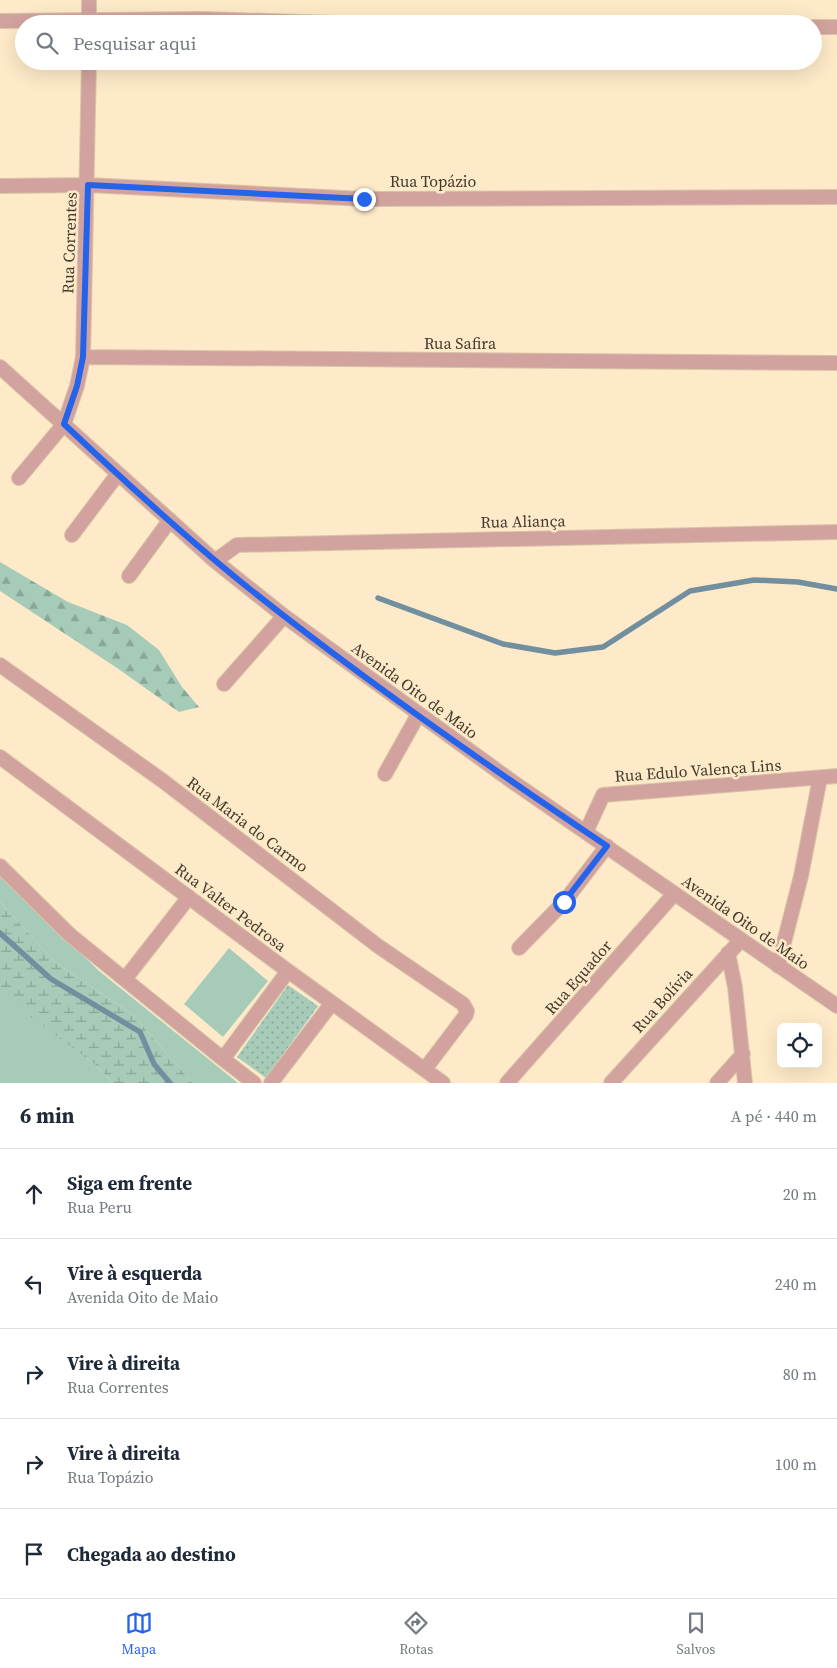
<!DOCTYPE html>
<html lang="pt">
<meta charset="utf-8">
<style>
body{margin:0;font-family:"Source Serif 4",serif;background:#f2f2f3;color:#1f2937}
.controls{position:absolute;right:15px;bottom:15px;display:grid;overflow:hidden;border-radius:8px;box-shadow:0 5px 20px #0002}
.controls button{width:45px;height:45px;display:grid;place-items:center;padding:0;border:0;border-bottom:1px solid #e0e1e3;background:#fff;color:#1f2937;font:25px sans-serif}
.stop{position:absolute;width:15px;height:15px;margin:-11px;border:4px solid #2563eb;border-radius:50%;background:#fff}
.stop.end{background:#2563eb;border-color:#fff;box-shadow:0 1px 5px #0008}
.list{margin:0;padding:0;list-style:none}
h2{display:flex;justify-content:space-between;align-items:center;height:65px;margin:0;padding:0 20px;font-size:21px}
h2 small{font-size:16px;font-weight:400;color:#747a83}
.list li{display:grid;grid-template-columns:32px 1fr auto;gap:15px;align-items:center;box-sizing:border-box;height:90px;padding:0 20px;border-top:1px solid #e0e1e3}
.list b{display:block;font-size:19px;white-space:nowrap}
.list p{margin:0;font-size:16px;white-space:nowrap;color:#747a83}
.list em{font-size:16px;font-style:normal;color:#747a83}
.icon{flex:none;width:28px;height:28px;fill:none;stroke:currentColor;stroke-width:2;stroke-linecap:round;stroke-linejoin:round}
.map{position:relative;flex:none;width:837px;height:1083px;overflow:hidden}
.search{position:absolute;background:#fff;box-shadow:0 5px 20px #0002;left:15px;right:15px;top:15px;height:55px;display:flex;align-items:center;gap:12px;box-sizing:border-box;padding:0 18px;border-radius:28px;color:#747a83;font-size:19px}
.sheet{height:515px;background:#fff}
nav{display:flex;justify-content:space-around;align-items:center;box-sizing:border-box;height:70px;border-top:1px solid #e0e1e3;background:#fff;font-size:14px;color:#747a83}
nav a{display:grid;justify-items:center;gap:2px}
nav .on{color:#2563eb}
.map>svg:first-child{display:block}
.green{fill:#a6cbb8}
.forest{fill:url(#forest-firs)}
.wetland{fill:url(#wetland-marsh)}
.park{fill:url(#park-dots)}
.lines{fill:none;stroke-linecap:round;stroke-linejoin:round}
.stream{stroke:#718f9f;stroke-width:5.5}
.minor-casing{stroke:#d8c7a9;stroke-width:16}
.minor{stroke:#d2a39e;stroke-width:14}
.route{stroke:#2563eb;stroke-width:6}
.labels{text-anchor:middle;stroke-width:5;stroke-linejoin:round;paint-order:stroke}
.street-label{font-size:16px;fill:#423a2d;stroke:#feeac8}
</style>
<div class="map">
<svg width="837" height="1083" viewBox="0 0 837 1083">
<defs>
<pattern id="forest-firs" width="22" height="20" patternUnits="userSpaceOnUse" patternTransform="scale(1.25)"><rect width="22" height="20" fill="#a6cbb8"/><path d="M5 1l3.5 6h-7zM16 11l3.5 6h-7z" fill="#89a696"/></pattern>
<pattern id="wetland-marsh" width="20" height="14" patternUnits="userSpaceOnUse" patternTransform="scale(1.25)"><rect width="20" height="14" fill="#a6cbb8"/><path d="M1 5h8M5 5V1M11 12h8M15 12V8" fill="none" stroke="#89a696"/></pattern>
<pattern id="park-dots" width="8" height="8" patternUnits="userSpaceOnUse" patternTransform="scale(1.25)"><rect width="8" height="8" fill="#a6cbb8"/><path d="M2 2h.1M6 6h.1" fill="none" stroke="#89a696" stroke-width="1.8" stroke-linecap="round"/></pattern>
</defs>
<rect width="100%" height="100%" fill="#feeac8"/>
<path class="green" d="M0,876L19,892L98,970L238,1083H193L133,1015L55,962L0,902Z
M229,948L268,981L223,1037L184,1004Z
M0,992L93,1063L113,1083H0Z"/>
<path class="forest" d="M0,562L68,602L127,625L159,650L182,687L199,707L179,712L117,668L0,591Z"/>
<path class="wetland" d="M0,902L55,962L133,1015L193,1083H113L93,1063L8,1000L0,992Z"/>
<path class="park" d="M288,985L318,1006L266,1078L237,1057Z"/>
<g class="lines">
<path class="stream" d="M378,598L503,644L555,653L603,647L690,591L754,580L798,582L837,589
M0,933L51,979L140,1032L154,1064L170,1083"/>
<g class="minor-casing">
<path id="minor" d="M89,0V24
M0,21L202,19L366,24
M813,27H837
M0,186L88,185L364,199L837,197
M83,357L837,363
M0,367L215,561L284,616L513,782L837,1006
M19,478L64,424L77,386L83,357L89,61
M72,535L117,475
M215,561L237,545L837,532
M129,576L170,520
M0,665L163,781L378,946L463,1004L467,1011L466,1015L425,1069
M224,684L284,616
M0,757L288,971L443,1083
M385,774L418,715
M586,832L603,795L837,776
M0,866L70,935L223,1059
M519,948L564,902L607,846
M728,953L735,987L745,1083
M778,966L801,876L820,778
M125,979L189,897
M254,1083L223,1059L288,971
M271,1083L332,1003
M507,1083L674,894
M611,1083L740,941
M717,1083L743,1054"/>
</g>
<use href="#minor" class="minor"/>
</g>
<g class="lines">
<path class="route" d="M364,199L88,185L83,357L77,386L64,424C124,481 186,538 251,590C365,681 486,765 607,846L564,902"/>
</g>
<g class="labels">
<g class="street-label">
<text x="433" y="187">Rua Topázio</text>
<text transform="translate(69 243) rotate(-88)" y="6">Rua Correntes</text>
<text x="460" y="349">Rua Safira</text>
<text transform="translate(523 521) rotate(-1)" y="6">Rua Aliança</text>
<text transform="translate(415 690) rotate(36)" y="6">Avenida Oito de Maio</text>
<text transform="translate(698 770) rotate(-4)" y="6">Rua Edulo Valença Lins</text>
<text transform="translate(248 824) rotate(37)" y="6">Rua Maria do Carmo</text>
<text transform="translate(231 907) rotate(37)" y="6">Rua Valter Pedrosa</text>
<text transform="translate(746 922) rotate(35)" y="6">Avenida Oito de Maio</text>
<text transform="translate(578 977) rotate(-49)" y="6">Rua Equador</text>
<text transform="translate(662 1000) rotate(-48)" y="6">Rua Bolívia</text>
</g>
</g>
</svg>
<div class="controls">
<button><svg class="icon" aria-label="locate" viewBox="0 0 24 24"><circle cx="12" cy="12" r="6"/><path d="M12 2v4M12 18v4M2 12h4M18 12h4"/></svg></button>
</div>
<div class="stop" style="left:564px;top:902px"></div>
<div class="stop end" style="left:364px;top:199px"></div>
<div class="search"><svg class="icon" aria-label="search" viewBox="0 0 24 24"><circle cx="10" cy="10" r="6"/><path d="M15 15l6 6"/></svg>Pesquisar aqui</div>
</div>
<section class="sheet">
<h2>6 min<small>A pé · 440 m</small></h2>
<ul class="list">
<li><svg class="icon" aria-label="ahead" viewBox="0 0 24 24"><path d="M12 20V5M6 11l6-6 6 6"/></svg><div><b>Siga em frente</b><p>Rua Peru</p></div><em>20 m</em></li>
<li><svg class="icon" aria-label="left" viewBox="0 0 24 24"><path d="M17 20v-9H6M10 6l-5 5 5 5"/></svg><div><b>Vire à esquerda</b><p>Avenida Oito de Maio</p></div><em>240 m</em></li>
<li><svg class="icon" aria-label="right" viewBox="0 0 24 24"><path d="M7 20v-9h11M14 6l5 5-5 5"/></svg><div><b>Vire à direita</b><p>Rua Correntes</p></div><em>80 m</em></li>
<li><svg class="icon" aria-label="right" viewBox="0 0 24 24"><path d="M7 20v-9h11M14 6l5 5-5 5"/></svg><div><b>Vire à direita</b><p>Rua Topázio</p></div><em>100 m</em></li>
<li><svg class="icon" aria-label="arrive" viewBox="0 0 24 24"><path d="M6 21V4h12l-3 4 3 4H6"/></svg><div><b>Chegada ao destino</b></div></li>
</ul>
</section>
<nav>
<a class="on"><svg class="icon" aria-label="map" viewBox="0 0 24 24"><path d="M3 6l6-2 6 2 6-2v14l-6 2-6-2-6 2zM9 4v14M15 6v14"/></svg>Mapa</a>
<a><svg class="icon" aria-label="directions" viewBox="0 0 24 24"><path d="M12 3l9 9-9 9-9-9zM9 14v-3h6M13 9l2 2-2 2"/></svg>Rotas</a>
<a><svg class="icon" aria-label="saved" viewBox="0 0 24 24"><path d="M7 4h10v16l-5-4-5 4z"/></svg>Salvos</a>
</nav>
